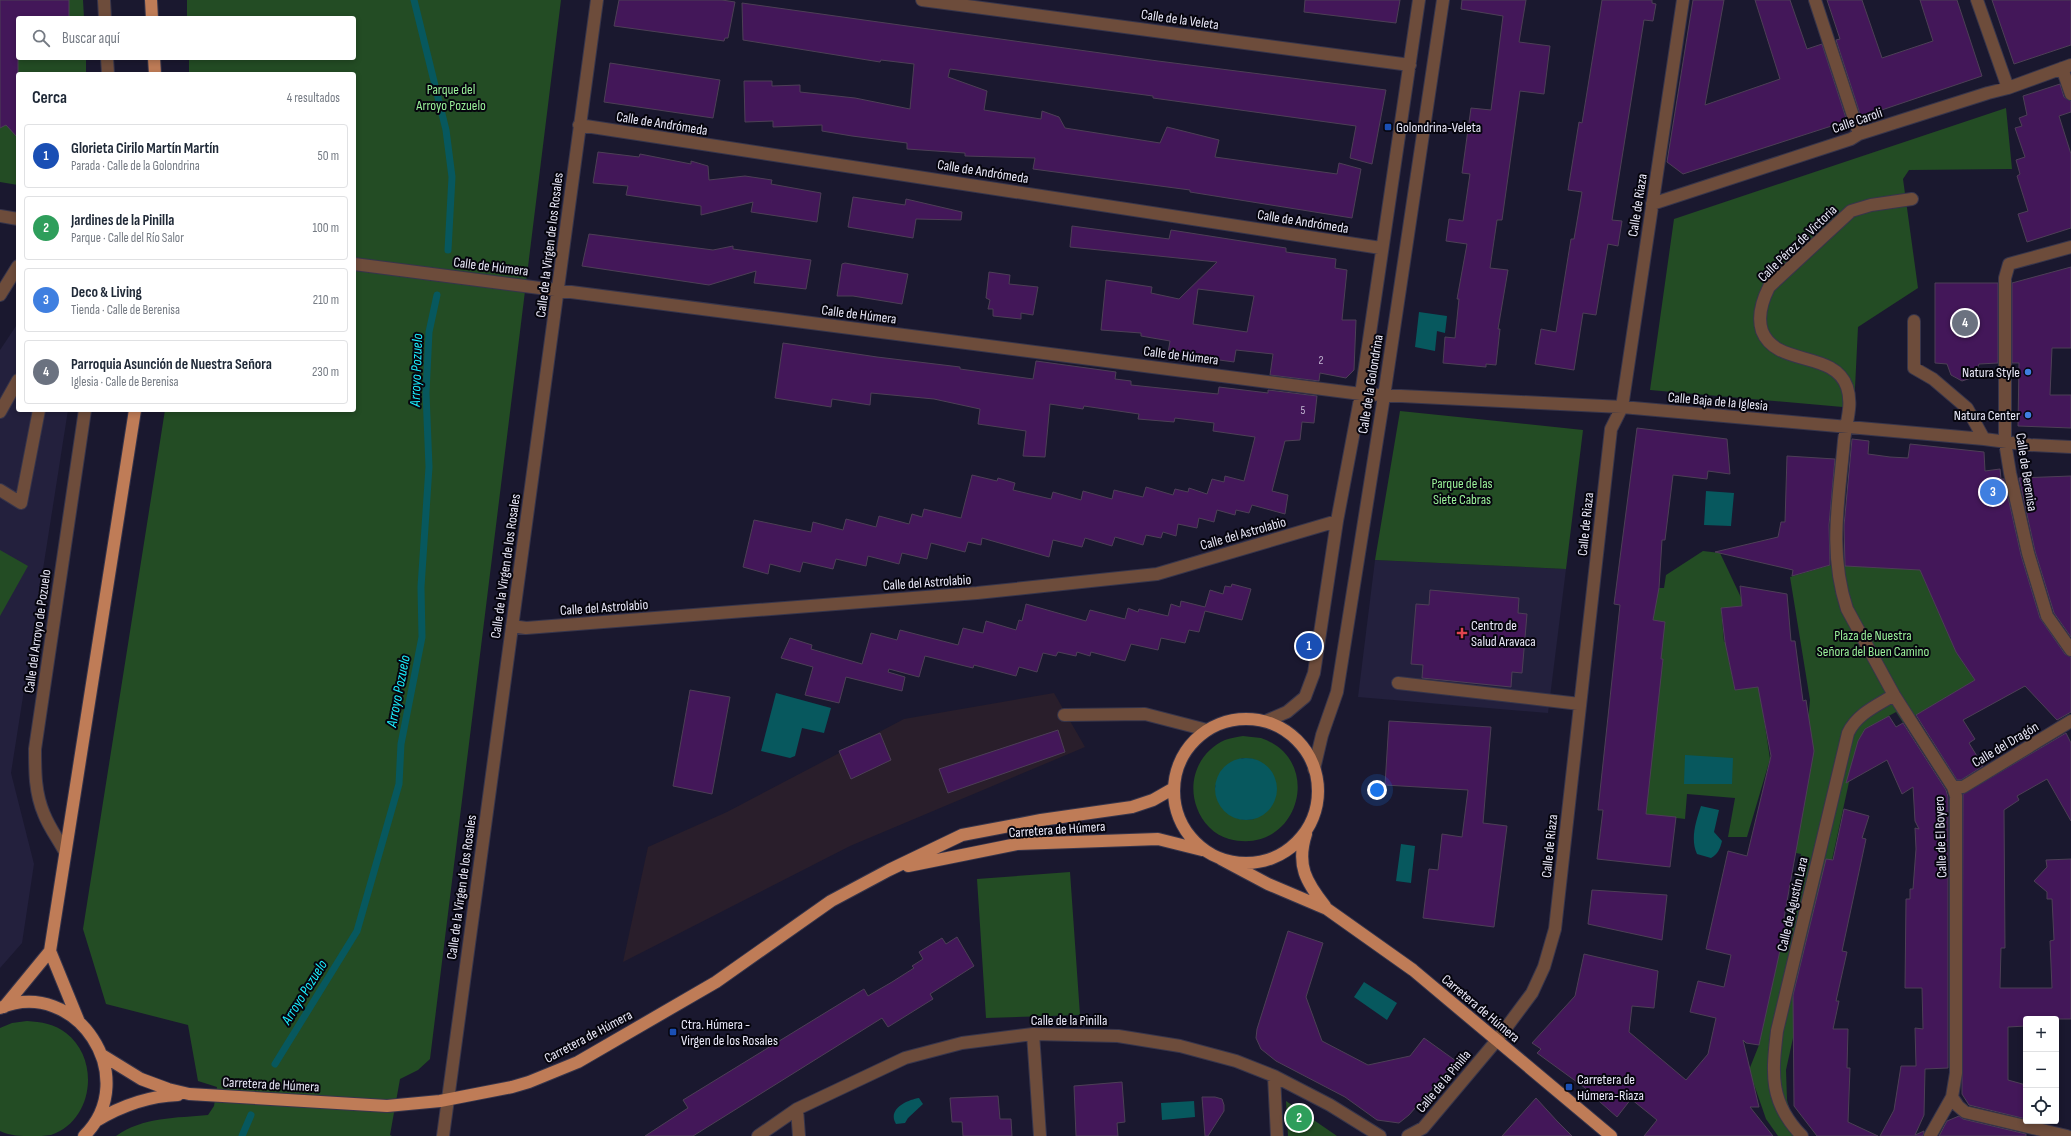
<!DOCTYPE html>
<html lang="es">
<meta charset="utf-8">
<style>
body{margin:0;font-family:"Sofia Sans Condensed",sans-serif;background:#f2f2f3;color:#1f2937}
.controls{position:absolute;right:12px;bottom:12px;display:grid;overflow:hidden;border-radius:4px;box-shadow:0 2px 6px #0003}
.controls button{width:36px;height:36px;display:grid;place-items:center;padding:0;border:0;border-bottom:1px solid #e0e1e3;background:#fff;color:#1f2937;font:20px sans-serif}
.you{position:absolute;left:1377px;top:790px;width:14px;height:14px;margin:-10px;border:3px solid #fff;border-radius:50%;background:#1a73e8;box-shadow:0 0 0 6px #1a73e833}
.badge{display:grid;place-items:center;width:26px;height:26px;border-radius:50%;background:#111827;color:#fff;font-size:13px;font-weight:700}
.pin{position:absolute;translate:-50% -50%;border:2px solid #fff;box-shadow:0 1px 4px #0006}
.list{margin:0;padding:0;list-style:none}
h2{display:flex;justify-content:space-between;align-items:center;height:52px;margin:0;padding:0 16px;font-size:17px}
h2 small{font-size:13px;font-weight:400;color:#747a83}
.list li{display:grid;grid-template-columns:26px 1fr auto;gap:12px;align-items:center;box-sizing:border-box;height:64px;margin:0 8px 8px;padding:0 8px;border:1px solid #e0e1e3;border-radius:4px}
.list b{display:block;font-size:15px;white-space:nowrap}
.list p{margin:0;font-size:13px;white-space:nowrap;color:#747a83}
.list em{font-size:13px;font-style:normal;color:#747a83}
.icon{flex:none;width:22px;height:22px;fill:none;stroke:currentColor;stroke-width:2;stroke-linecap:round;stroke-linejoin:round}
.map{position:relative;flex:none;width:2071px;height:1136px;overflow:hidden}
.search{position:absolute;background:#fff;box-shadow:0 2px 6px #0003;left:16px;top:16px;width:340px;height:44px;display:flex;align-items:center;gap:10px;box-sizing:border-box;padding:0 14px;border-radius:4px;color:#747a83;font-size:15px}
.panel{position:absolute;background:#fff;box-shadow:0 2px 6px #0003;left:16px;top:72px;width:340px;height:340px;border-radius:4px}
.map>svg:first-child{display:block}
.industrial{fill:#291e2b}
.built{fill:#23203d}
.green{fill:#234c24;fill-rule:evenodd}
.water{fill:#07585e}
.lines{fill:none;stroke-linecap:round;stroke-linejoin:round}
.stream{stroke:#07585e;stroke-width:7}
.building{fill:#431759;stroke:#4d3f56;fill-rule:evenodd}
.minor-casing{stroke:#37354b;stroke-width:14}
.major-casing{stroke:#37354b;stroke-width:14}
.minor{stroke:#6d4c3b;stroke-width:12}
.major{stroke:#bf7c57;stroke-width:12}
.transit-dot{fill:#1a4fb4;stroke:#06050e;stroke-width:1.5}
.shop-dot{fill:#3f7fe0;stroke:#06050e;stroke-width:1.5}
.health-dot{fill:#e0444e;stroke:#06050e;stroke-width:1.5}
.labels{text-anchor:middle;stroke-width:4;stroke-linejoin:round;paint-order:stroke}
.number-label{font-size:12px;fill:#c0b4d0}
.street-label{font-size:14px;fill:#e9e8f8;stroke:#06050e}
.park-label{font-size:14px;fill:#9af199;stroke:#06050e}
.poi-label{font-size:14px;fill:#e9e8f8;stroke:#06050e;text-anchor:start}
.water-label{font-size:15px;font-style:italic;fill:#1bf0ff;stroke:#06050e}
</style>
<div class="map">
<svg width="2071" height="1136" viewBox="0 0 2071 1136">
<rect width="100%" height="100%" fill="#1a182f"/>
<path class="industrial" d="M1054,693L1085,747L850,846L623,962L648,847L727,812L904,719Z"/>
<path class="built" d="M18,323V410H68L11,773L34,864L22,943L0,968V350Z
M1375,560L1566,569L1548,713L1358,697Z"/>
<path class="green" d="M0,0H83L84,18H18V58H86V74H18V185L0,182Z
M187,0H561L430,1059L418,1070L400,1079L390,1135L392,1136H116C142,1117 177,1118 208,1115L214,1106L217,1087L198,1081L188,1025L106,1004L83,929L165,410H354V74H189V58H354V18H187Z
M2006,108L2012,169L1909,170L1903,179L1918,288L1858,327L1854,408L1650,390L1674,219Z
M1400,411L1583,430L1566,569L1375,560Z
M0,550L28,566L0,616Z
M1703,551L1720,553L1745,606L1721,608L1724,642L1750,637L1728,657L1735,690L1759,686L1770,759L1747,837H1728L1735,798L1687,794L1685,819L1634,813L1663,659L1655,658L1665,622L1653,620L1658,588H1664L1666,575Z
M1831,565L1920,570L1956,652L1975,680L1903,723L1896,712L1865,729L1858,741L1786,1070L1787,1100L1797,1136H1778L1766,1119L1749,1070L1759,1045L1801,854L1796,853L1810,700L1790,577Z
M1243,736C1248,737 1255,737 1261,738C1326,760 1298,857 1229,839C1214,835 1202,822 1197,808C1187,782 1198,752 1225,740C1230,738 1237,737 1243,736ZM1242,758L1253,759L1262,763L1254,819C1232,823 1217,808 1215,786Z
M1070,872L1080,1015L986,1018L977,879Z
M27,1021C41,1022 55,1024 66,1033C101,1060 93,1121 51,1135C45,1136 38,1136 32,1136C20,1136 11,1136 0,1131V1028L12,1023Z
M1286,1101L1337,1136H1288Z"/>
<path class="water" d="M1419,312L1447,316L1445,333L1437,331L1435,351L1415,347Z
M1706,491L1734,493L1731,526L1704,525Z
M776,693L831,708L824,733L802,728L795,756L790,758L761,751Z
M1685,755L1733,758L1732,784H1684Z
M1215 789a31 31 0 1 1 62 0a31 31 0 1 1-62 0Z
M1701,806L1719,810L1714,832L1722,841C1720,849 1718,854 1711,858L1697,854C1690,839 1696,821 1701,806Z
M1401,844L1415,846L1411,883L1396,881Z
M1364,982L1397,1003L1387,1020L1354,997Z
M919,1098L923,1104L908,1118L905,1123L896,1124C887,1109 907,1100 919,1098Z
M1194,1101L1195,1117L1162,1120L1161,1103Z"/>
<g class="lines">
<path class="stream" d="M414,0L446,130L452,177L448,250
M275,1064L357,931L399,784L401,744L422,637L421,587L429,467L426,393L429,332L437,295
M242,1136L251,1115"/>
</g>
<path class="building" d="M0,0H69V18H18V138L6,125L0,128Z
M619,0H722L735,2L728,38H725L724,41L614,26Z
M1305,0H1400L1396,23L1304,12Z
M1462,0H1526L1519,42L1550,46L1544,94L1520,91L1502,220H1497L1490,268L1508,270L1498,329H1500L1496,365L1486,364V367L1443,363L1445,337L1455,338L1459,299H1457L1467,244L1446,241L1449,219L1463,221L1470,174L1462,173L1471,108L1491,110L1503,16L1461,9Z
M1602,0H1652V3L1656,4L1653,21L1644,20L1612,220L1622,221L1618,246L1608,244L1596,315L1583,313L1574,370L1535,364L1541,329L1556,332L1571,239H1574L1582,192L1568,190L1579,122L1582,123Z
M1693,0H1724L1705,105L1780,79L1755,0H1790L1807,49L1822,44L1847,121L1683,174L1667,162Z
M1827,0H1862L1882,58L1933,41L1920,0H1957L1982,76L1861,117L1836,40L1840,39Z
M1992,0H2071V45L2014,64Z
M742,3L1158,61L1386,90L1372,164L1350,158L1356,126L1153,98V96L950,69L948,77L987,91L984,110L1041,119L1042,111L1059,117L1065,128L1160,143L1167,127L1219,140L1215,157L1337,174L1339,163L1361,169L1352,218L1190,192V190L1033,169L1035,158L965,156V153L907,149V143L852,136L822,131V125L773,127V121L745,122L744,81H772V86L800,85V92L855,98L910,109L914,64L881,60L880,62L743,40Z
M610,63L720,80L713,118L604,102Z
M2060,84L2064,97L2071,101V112L2059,116L2071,154V228L2027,242L2018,214L2028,211L2017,176L2020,174L2016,160L2025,157L2015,128L2022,126L2019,118L2027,115L2023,96Z
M598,152L639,157L640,154L691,164V161L708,166L709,180L745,176L772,180L771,184L821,193L817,222L751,212L753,202L701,215V206L626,195L628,186L593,183Z
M853,197L905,205L906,199L962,212L961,220L916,219L913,238L848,227Z
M1072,226L1169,239L1171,230L1286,248V252L1336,259L1335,268L1347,270L1342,320H1356L1354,370L1346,378L1320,373L1319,381L1270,375L1273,354L1236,350L1234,362L1168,353L1170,341L1141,336V333L1101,330L1106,280L1152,287L1151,293L1179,299L1217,262L1070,247ZM1198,289L1254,296L1247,332L1193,324Z
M589,234L713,250L733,246V249L811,260L806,289L754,283L756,271L709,285L582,266Z
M845,263L908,274L902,304L853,296H837L842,264Z
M2071,267V348H2052L2050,395H2071V428L2018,426L2019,363H2012V283Z
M989,272L1010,275L1009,284L1038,287L1033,315L1021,313V319L993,316V309H988L990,300L986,298Z
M1935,283H1998V363L1979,364L1974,377L1962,381L1951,375L1947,364L1935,363Z
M783,343L877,357L960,367V369L1033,379L1036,361L1116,372L1115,379L1131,381V385L1218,394L1219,387L1268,393V390L1317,396L1314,423L1302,422L1300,440L1285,441L1272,491L1288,495L1285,514L1252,505L1249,513L1236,510L1235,515L1217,510L1214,522L1199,518L1197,528L1178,524L1176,536L1163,532L1161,538L1146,535L1143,545L1115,537L1112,546L1085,538L1082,547L1053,540L1049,557L982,538L981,545L968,542L965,552L931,543L927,559L902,553L899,564L868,556L866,566L836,559L833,569L803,562L800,572L770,564L768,574L743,567L754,520L811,532L813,522L843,530L846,519L876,527L879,516L909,524L912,514L922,517L924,509L961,518L972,475L997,481L998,478L1015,483L1013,490L1051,499L1053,492L1081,500L1083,491L1112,499L1114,490L1143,497L1146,487L1173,495L1175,489L1188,492L1189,488L1207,494L1212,479L1224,482L1225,476L1244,481L1255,437L1213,431L1214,423L1175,418L1174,422L1138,419L1139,414L1084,406L1083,409L1050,404L1045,457L1023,456L1026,431L978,424L980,409L934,399L871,393L870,405L832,399L831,407L775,398Z
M1637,428L1727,439L1730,474L1708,471L1707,479L1673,475L1665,540H1662L1659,588L1653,620L1665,622L1661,659H1663L1646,814L1676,817L1670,867L1597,859L1603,810H1598L1620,605L1614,604Z
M1852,439L1869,441L1868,454L1890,457L1908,458L1910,444L1984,452L1985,471L2000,469L2001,479H2004L2021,555L2040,618L2065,654L2071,657V712L2057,720L2025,686L1963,720L1975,739L1969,743L1983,766L1961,780H1957L1916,715L1975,680L1956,652L1920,570L1845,566L1844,526Z
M1787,456L1835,459L1829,525L1830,565L1792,576L1793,570L1715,552L1778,537L1781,522H1785Z
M2071,476V637L2054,613L2035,551L2019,478Z
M1232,584L1251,589L1242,620L1205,611L1199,632L1189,630L1185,643L1161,638L1158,650L1131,644L1125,661L1091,652L1090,656L1077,652L1076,656L1058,652L1056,656L1043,653L1037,672L1019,667L1016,676L974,665L973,668L925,656L919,677L889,669L888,672L905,677L902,691L846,677L839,703L805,695L813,667L781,658L790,638L812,645L811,649L862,664L871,633L897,640L900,630L958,645L963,628L983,633L986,621L1016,630L1019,620L1022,621L1026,604L1086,621L1090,610L1125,619L1128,608L1138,612L1139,609L1168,616L1171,604L1180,607L1181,601L1205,607L1210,590L1223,594L1225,586L1231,587Z
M1740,586L1787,594L1791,641H1795L1803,701L1806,700L1814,751L1784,918L1787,919L1759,1045L1746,1043L1743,1040L1759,1107H1750L1773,1136H1644L1657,1120L1631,1099L1617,1117L1591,1094L1592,1093L1537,1053L1541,1049L1532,1043L1575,996L1584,954L1658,971L1654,1008L1632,1006L1629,1032L1686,1080L1708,1054L1716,1018L1690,1012L1698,981L1724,987L1731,955L1706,949L1728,851L1747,856L1771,756L1758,687L1735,690L1725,642L1721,608L1742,606Z
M1430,590L1519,598L1518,613L1527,614L1522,673L1512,672L1511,687L1422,678L1423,665L1411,664L1416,604L1429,605Z
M690,690L730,697L712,794L673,786Z
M1889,716L1896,727L1903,723L1946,790L1948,797V1068L1925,1069L1924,1115L1915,1135L1924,1131L1923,1136H1880L1894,1110L1901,1066H1916L1915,1028L1923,1029L1922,988H1905L1906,899H1910V889H1913L1916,849L1915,828L1919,829L1915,821L1913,787L1902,794L1887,760L1846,783L1858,741L1865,729Z
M1389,721L1491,727L1483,823L1507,826L1494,927L1423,918L1429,869L1438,870L1442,834L1462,837L1468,790L1385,785Z
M1058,730L1065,752L948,793L939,769Z
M880,733L891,760L851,779L839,751Z
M2066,733L2071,743V821L2047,779L2017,796L2019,800L2004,810L2005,948H2001L2000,988H2052L2050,941L2054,940L2052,899H2047V892L2034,881L2047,867L2046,860L2071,859V1019H2026V1026L2008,1027V1080L2026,1085V1119L1969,1105L1962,1094L1963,794Z
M1844,809L1869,816L1862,838L1866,839L1842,951L1847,952L1836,1001H1839L1833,1029H1848L1847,1068H1850L1848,1122L1878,1136H1817L1794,1106L1793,995L1826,859L1833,860Z
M1592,890L1667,895L1662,940L1588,924Z
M1288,931L1323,943L1306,997L1322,1041L1368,1065L1410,1056L1424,1038L1456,1061L1409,1115L1399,1123L1377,1120L1345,1097L1276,1061L1261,1049L1256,1038L1257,1029Z
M957,937L974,966L930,994L933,999L888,1027L882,1018L693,1136H645L688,1108L683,1100L864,989L868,996L892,982L914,968L912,966L923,959L919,952L942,938L946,944Z
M1122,1082L1125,1122L1117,1123L1118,1136H1076L1074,1086Z
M998,1096L1000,1119H1011L1012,1136H963L962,1122H952L950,1098Z
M1202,1097H1215L1222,1099L1224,1105V1111L1208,1136H1205Z
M1536,1098L1557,1121L1572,1136H1502Z
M1959,1116L1963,1119L2026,1134V1136H1939L1947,1121Z"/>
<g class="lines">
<g class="minor-casing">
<path id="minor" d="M104,0L105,18
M922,0L1410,65
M1815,0L1859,134
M1977,0L2008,88
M107,58L108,74
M2062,68L2071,94
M579,125L1381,248
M1912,199L1871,205L1851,211L1769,287C1762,301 1757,316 1762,331C1776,367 1834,350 1847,387C1853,405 1846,422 1844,441C1839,499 1828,552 1847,609L1894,695L1953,787L1956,796V1073L1952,1097L1930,1136
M1652,204L1851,139L1859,134L1988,93L2008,88L2071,65
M0,216L18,219
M2071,247L2009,264L2005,278V442L2010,473L2028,553L2047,616L2071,650
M354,264L1361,394L1622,407L1984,439L2030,445L2071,447
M0,295L18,266
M1914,321V368L1933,379L1967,408L1984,439
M0,412L18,380
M0,490L21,503L39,410
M512,626L526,628L977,593L1157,574L1337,521
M1398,683L1580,704
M1064,715L1145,714L1207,730
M1266,721L1287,712L1305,697L1314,673L1337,521L1361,394L1419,0
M1314,769L1322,735L1337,692L1384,396L1443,0
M1953,787H1963L2071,721
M65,852C58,839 49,827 44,814C35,793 35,772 35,749L85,410
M1033,1034L1040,1136
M1274,1076L1277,1136
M1952,1097L1958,1106L1965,1112L2067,1136
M797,1109L799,1136
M443,1136L597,0
M758,1136L797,1109L905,1058L962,1043L1033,1034L1118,1036L1180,1046L1236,1061L1274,1076L1330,1105L1380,1136
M1408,1136L1423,1128L1497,1040L1532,993L1544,967L1555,929L1611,429L1622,407L1683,0
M1802,1136C1769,1102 1772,1074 1777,1031L1848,733C1857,714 1876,706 1894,695"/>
</g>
<g class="major-casing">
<path id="major" d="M151,0L152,18
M154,58L155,74
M1174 791a72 72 0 1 1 144 0a72 72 0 1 1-144 0Z
M1306,834C1296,865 1306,882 1325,906
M1221,859L1268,884L1327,909L1413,970L1611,1136
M908,866L1017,844L1158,839L1202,850
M4,1007L50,951
M0,1008C76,976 143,1078 84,1136
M79,1022L50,951L135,410
M102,1055L141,1079L168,1089L189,1094L387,1106L440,1101L512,1087L529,1082L578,1062L716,982L831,901L889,870L962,835L1041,820L1132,807L1153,800L1174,788
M96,1121C121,1106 149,1096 178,1095"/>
</g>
<use href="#minor" class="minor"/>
<use href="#major" class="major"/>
</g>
<g class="transit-dot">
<rect x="1384" y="123" width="8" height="8" rx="2"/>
<rect x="669" y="1028" width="8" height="8" rx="2"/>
<rect x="1565" y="1083" width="8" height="8" rx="2"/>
</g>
<g class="shop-dot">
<circle cx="2028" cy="372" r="4"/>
<circle cx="2028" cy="415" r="4"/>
</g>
<path class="health-dot" d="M1460 627h4v4h4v4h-4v4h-4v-4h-4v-4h4z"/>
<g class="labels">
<g class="number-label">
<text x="1321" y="364">2</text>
<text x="1303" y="414">5</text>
</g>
<g class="street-label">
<text transform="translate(1180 19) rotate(8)" y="5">Calle de la Veleta</text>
<text transform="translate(1857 120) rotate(-19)" y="5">Calle Caroli</text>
<text transform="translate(662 123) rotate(9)" y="5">Calle de Andrómeda</text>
<text transform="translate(983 171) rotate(9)" y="5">Calle de Andrómeda</text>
<text transform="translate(1637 205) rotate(-81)" y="5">Calle de Riaza</text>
<text transform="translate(1303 221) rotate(9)" y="5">Calle de Andrómeda</text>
<text transform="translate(1797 243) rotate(-44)" y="5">Calle Pérez de Victoria</text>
<text transform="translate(549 245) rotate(-83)" y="5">Calle de la Virgen de los Rosales</text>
<text transform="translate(491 266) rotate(7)" y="5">Calle de Húmera</text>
<text transform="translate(859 314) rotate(7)" y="5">Calle de Húmera</text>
<text transform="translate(1181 355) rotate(7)" y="5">Calle de Húmera</text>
<text transform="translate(1370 384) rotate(-81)" y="5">Calle de la Golondrina</text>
<text transform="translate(1718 401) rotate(5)" y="5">Calle Baja de la Iglesia</text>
<text transform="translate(2027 472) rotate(81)" y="5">Calle de Berenisa</text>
<text transform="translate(1585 524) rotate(-84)" y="5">Calle de Riaza</text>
<text transform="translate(1243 533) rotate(-16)" y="5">Calle del Astrolabio</text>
<text transform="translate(505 566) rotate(-82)" y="5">Calle de la Virgen de los Rosales</text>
<text transform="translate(927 582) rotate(-4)" y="5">Calle del Astrolabio</text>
<text transform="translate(604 607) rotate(-4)" y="5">Calle del Astrolabio</text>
<text transform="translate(37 631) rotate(-82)" y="5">Calle del Arroyo de Pozuelo</text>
<text transform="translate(2005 744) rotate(-31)" y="5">Calle del Dragón</text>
<text transform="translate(1057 829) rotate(-4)" y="5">Carretera de Húmera</text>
<text transform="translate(1940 837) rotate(-92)" y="5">Calle de El Boyero</text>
<text transform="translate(1549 846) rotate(-84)" y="5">Calle de Riaza</text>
<text transform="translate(461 887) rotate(-82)" y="5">Calle de la Virgen de los Rosales</text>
<text transform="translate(1792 904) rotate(-77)" y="5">Calle de Agustín Lara</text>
<text transform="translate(1481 1008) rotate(40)" y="5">Carretera de Húmera</text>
<text x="1069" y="1025">Calle de la Pinilla</text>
<text transform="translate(588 1036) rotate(-28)" y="5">Carretera de Húmera</text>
<text transform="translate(1443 1081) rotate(-50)" y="5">Calle de la Pinilla</text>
<text transform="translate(271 1084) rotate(3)" y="5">Carretera de Húmera</text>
</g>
<g class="park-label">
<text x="451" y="94">Parque del<tspan x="451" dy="16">Arroyo Pozuelo</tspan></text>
<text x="1462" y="488">Parque de las<tspan x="1462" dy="16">Siete Cabras</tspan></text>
<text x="1873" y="640">Plaza de Nuestra<tspan x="1873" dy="16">Señora del Buen Camino</tspan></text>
</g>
<g class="poi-label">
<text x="1396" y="132">Golondrina-Veleta</text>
<text x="2020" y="377" text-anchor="end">Natura Style</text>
<text x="2020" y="420" text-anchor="end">Natura Center</text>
<text x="1471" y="630">Centro de<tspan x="1471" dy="16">Salud Aravaca</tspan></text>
<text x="681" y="1029">Ctra. Húmera -<tspan x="681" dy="16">Virgen de los Rosales</tspan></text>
<text x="1577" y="1084">Carretera de<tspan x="1577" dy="16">Húmera-Riaza</tspan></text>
</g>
<g class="water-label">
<text transform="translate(416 370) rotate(-88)" y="5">Arroyo Pozuelo</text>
<text transform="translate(398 691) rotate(-79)" y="5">Arroyo Pozuelo</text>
<text transform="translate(304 992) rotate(-58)" y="5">Arroyo Pozuelo</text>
</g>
</g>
</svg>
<div class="controls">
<button>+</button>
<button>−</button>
<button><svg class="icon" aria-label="locate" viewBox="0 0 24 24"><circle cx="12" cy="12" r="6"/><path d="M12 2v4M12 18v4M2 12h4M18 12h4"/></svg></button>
</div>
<div class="you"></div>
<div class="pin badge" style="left:1309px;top:646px;background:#1a4fb4">1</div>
<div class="pin badge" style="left:1299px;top:1118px;background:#2e9e5b">2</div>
<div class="pin badge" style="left:1993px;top:492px;background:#3f7fe0">3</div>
<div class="pin badge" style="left:1965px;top:323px;background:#6b7280">4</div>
<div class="search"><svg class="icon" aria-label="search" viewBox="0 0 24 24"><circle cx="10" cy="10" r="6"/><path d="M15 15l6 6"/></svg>Buscar aquí</div>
<section class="panel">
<h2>Cerca<small>4 resultados</small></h2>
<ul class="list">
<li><span class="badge" style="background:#1a4fb4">1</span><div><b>Glorieta Cirilo Martín Martín</b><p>Parada · Calle de la Golondrina</p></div><em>50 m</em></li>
<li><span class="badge" style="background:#2e9e5b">2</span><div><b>Jardines de la Pinilla</b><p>Parque · Calle del Río Salor</p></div><em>100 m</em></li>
<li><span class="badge" style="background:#3f7fe0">3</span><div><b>Deco &amp; Living</b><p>Tienda · Calle de Berenisa</p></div><em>210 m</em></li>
<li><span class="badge" style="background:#6b7280">4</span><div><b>Parroquia Asunción de Nuestra Señora</b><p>Iglesia · Calle de Berenisa</p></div><em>230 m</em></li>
</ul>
</section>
</div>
